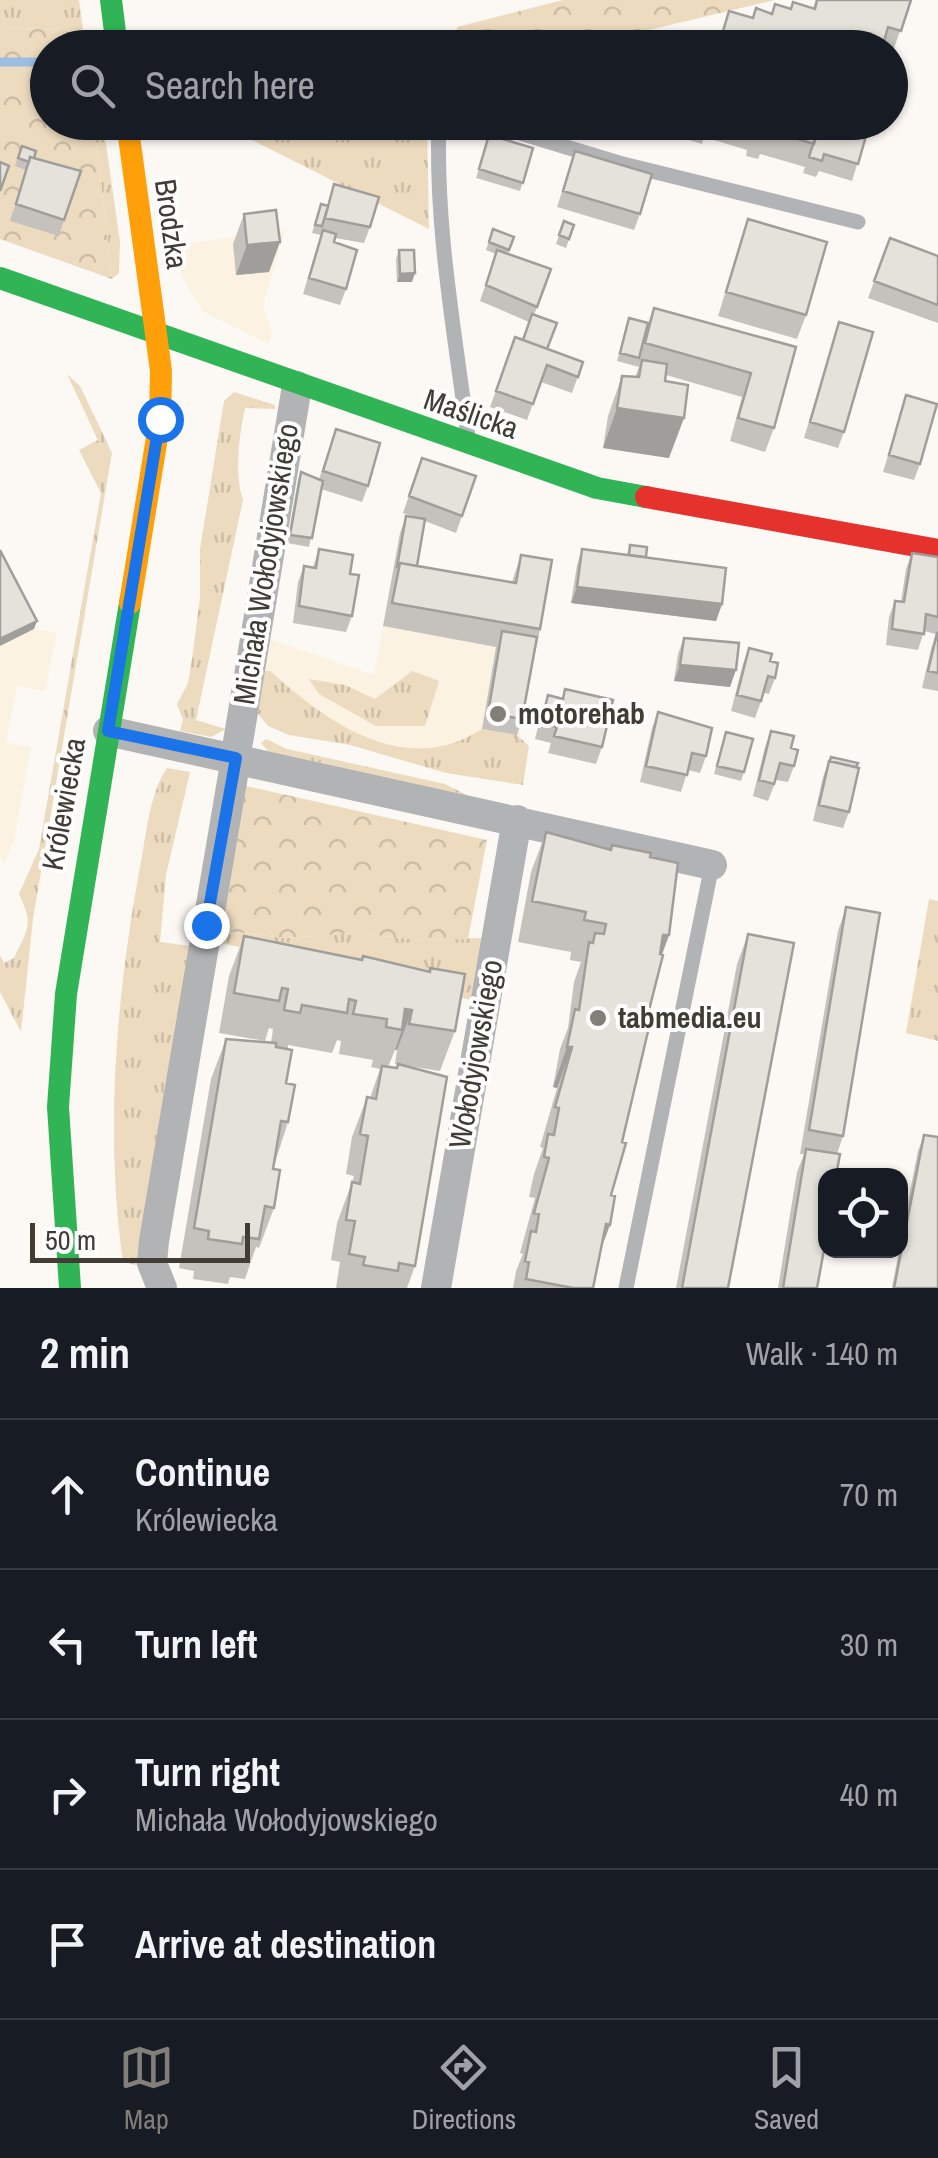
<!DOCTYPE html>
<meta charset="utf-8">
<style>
body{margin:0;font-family:"Archivo Narrow",sans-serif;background:#20242c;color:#f1f3f6}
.controls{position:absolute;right:30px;bottom:30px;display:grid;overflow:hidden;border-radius:20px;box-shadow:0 2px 8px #0004}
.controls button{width:90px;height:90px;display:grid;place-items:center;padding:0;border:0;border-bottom:2px solid #363941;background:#171b24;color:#f1f3f6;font:50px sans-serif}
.scale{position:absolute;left:30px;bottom:25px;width:220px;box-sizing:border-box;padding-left:10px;border:5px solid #413c34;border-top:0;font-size:28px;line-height:35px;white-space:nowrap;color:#413c34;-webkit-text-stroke:8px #fff;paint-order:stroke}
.stop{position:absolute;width:30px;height:30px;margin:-22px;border:8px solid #1a73e8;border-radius:50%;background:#fff}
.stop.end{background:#1a73e8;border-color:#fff;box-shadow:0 2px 10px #0008}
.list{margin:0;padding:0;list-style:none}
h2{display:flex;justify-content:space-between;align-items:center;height:130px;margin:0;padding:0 40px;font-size:42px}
h2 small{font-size:32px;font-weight:400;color:#9ea1a6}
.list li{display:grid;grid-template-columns:65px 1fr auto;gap:30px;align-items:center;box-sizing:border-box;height:150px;padding:0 40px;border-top:2px solid #363941}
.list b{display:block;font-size:38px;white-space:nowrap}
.list p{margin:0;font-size:32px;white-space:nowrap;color:#9ea1a6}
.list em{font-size:32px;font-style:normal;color:#9ea1a6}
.icon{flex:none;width:55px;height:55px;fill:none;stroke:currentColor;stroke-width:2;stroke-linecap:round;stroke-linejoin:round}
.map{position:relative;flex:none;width:938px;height:1288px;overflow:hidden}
.search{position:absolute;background:#171b24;box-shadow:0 2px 8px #0004;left:30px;right:30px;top:30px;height:110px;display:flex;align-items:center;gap:25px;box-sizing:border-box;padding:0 35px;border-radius:55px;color:#9ea1a6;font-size:38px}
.sheet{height:730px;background:#171b24}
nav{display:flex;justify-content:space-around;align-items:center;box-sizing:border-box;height:140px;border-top:2px solid #363941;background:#171b24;font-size:28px;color:#9ea1a6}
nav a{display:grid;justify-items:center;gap:5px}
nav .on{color:#827e78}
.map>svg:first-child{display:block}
.built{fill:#fcf2e1}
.grass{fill:url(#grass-tufts)}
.forest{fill:url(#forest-crowns)}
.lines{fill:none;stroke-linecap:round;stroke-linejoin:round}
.stream{stroke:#9cbee2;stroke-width:9}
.lane{stroke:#b2b3b5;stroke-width:15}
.street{stroke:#b2b3b5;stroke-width:30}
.fast{stroke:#30b455;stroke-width:22}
.slow{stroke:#ff9f0a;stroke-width:22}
.jam{stroke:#e5322d;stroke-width:22}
.wall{fill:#c5c2bd}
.shaded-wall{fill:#a09e9a}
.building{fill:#e5e2dc;stroke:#a09e9a;stroke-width:2.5}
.route{stroke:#1a73e8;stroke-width:12}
.poi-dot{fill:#827e78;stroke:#fff;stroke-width:4}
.labels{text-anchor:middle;stroke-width:8;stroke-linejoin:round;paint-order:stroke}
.street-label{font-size:30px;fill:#413c34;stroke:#fff}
.poi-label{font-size:30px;font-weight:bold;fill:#413c34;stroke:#fff;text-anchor:start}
</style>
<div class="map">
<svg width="938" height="1288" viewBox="0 0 938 1288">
<defs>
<pattern id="grass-tufts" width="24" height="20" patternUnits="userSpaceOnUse" patternTransform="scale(2.5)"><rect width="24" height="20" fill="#ecdbbf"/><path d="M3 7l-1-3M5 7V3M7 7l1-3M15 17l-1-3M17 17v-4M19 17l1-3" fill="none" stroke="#ccbda5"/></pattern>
<pattern id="forest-crowns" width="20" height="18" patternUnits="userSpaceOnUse" patternTransform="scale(2.5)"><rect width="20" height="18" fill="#ecdbbf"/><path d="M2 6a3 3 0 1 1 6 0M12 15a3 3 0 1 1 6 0" fill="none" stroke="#ccbda5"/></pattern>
</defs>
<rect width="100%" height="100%" fill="#fcf9f5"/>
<path class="built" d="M285,230L263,305L272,333L269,344L203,312L182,277L177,245Z
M0,564L33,629L57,632L45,691L17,686L6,742L31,747L14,841L4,864L0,857Z
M383,626L531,653L514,779L272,725L259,703L270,639L374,675Z"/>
<path class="grass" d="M0,0H79L83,30L92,35L94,47H85L83,31L0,27Z
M94,123H103L120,242L119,273L112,279Z
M218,123H427L429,229Z
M67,374L80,386L112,453L33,919L21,1032L0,992V955L4,963L14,958C28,928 34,925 19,894L39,849L101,493L79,450L98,440Z
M234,392L275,405V409L245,408C239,436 234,474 243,500L196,720L226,729L211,737L180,731L183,720L177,704L188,683L192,659L200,597V549L224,401Z
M262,671H270C328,723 405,779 482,729L517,735L529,746L523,785L446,773L350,745L289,735L268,726L256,711Z
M412,671L439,681L425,726H376L319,694L309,679L345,685L375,699Z
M266,739L287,749L445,784L469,796L268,751L261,743Z
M167,768L190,772L166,875L160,942L191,946L141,1266L123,1262C104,1127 117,989 142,856C147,828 151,791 167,768Z
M929,899L938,901V1041L906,1033Z
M219,930L286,938L354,933L423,940L482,938L471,1000L217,942Z"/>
<path class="forest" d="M563,0H775L578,47H455L457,27Z
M0,27L83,31L85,47L48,48V122L94,123L112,279L0,239Z
M246,786L487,840L468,939L423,940L354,933L286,938L219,930Z"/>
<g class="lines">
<path class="stream" d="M0,62H48"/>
<path class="lane" d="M439,122C435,228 455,333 468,437
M484,122L619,163L858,222
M626,1288L712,865"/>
<path class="street" d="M108,731L712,865
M238,742L297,386
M162,1288L152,1263L154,1241L236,758
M436,1288L517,820"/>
<path class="fast" d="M111,0L117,48
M0,278L597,488L646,497
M70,1288L58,1107L66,994L130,603"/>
<path class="slow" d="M127,122L161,371L160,419L130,603"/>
<path class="jam" d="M646,497L938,550"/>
</g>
<path class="wall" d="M816,0H911L892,54H890V48H717L729,11L752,18L791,9L813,8Z
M694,122H870L852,181L819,171L816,177L803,173L805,167L760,154L758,159L746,156L747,150L704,137L702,144L689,140Z
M489,135L533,148L520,191L476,178Z
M22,146L34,158L64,220L59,236L10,221L26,170L15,166Z
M575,151L640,214L634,230L557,207Z
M334,184L370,227L364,243L335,238L334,242L346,289L340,305L303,294L321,235L312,233L321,204L327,206Z
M244,214L269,272L236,275L233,244Z
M748,219L806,315L797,339L718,316Z
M564,221L574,225L566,248L556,244Z
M493,229L514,237L508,253L551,269L534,315L547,349L583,362L572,393L541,382L527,420L490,407L515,337L523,340L529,322L480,301L496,254L486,250Z
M890,238L938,256V323L868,298Z
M399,250L412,282H397L396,259Z
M654,308L796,347L774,428L765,452L730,441L742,397L666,375L665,381L669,458L603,448L608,416L622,376L635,377L639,367L617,361L626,326L629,318L648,323Z
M839,322L844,432L838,448L804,438Z
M906,395L920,464L914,480L883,472Z
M336,429L368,486L362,502L321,489L309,547L287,543L298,480L301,472L319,479Z
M422,458L462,516L456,533L425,521L417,566L512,582L521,555L540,629L522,719L517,735L482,729L496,647L383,626L400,533L406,516L417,518L403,513Z
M630,545L646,557L722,604L716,621L571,603L577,565L582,549L627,554Z
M319,549L350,574L352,616L346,632L293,623L298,582L304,566L313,567Z
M912,553L938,557V691L922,688L931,649L936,634L924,631L918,650L886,645L889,617L895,601L901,602L906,569Z
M684,638L730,687L674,681L678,654Z
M749,648L770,661L775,678L769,694L764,693L755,718L731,711L743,664Z
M565,689L602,747L596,764L548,753L551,743L535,739L542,711L548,695L562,698Z
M658,712L706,756L700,773L688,770L681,792L640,782L652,728Z
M771,731L791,748L794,766L788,782L776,780L768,801L753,796L765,747Z
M726,732L744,772L741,781L714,774Z
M829,761L849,812L843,828L813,821L823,777Z
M546,832L611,849L650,857L669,935L662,955L646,1022L593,1288H513L516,1271L523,1254L520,1253L535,1198L529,1197L534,1174L543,1148L540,1147L557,1088L553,1087L560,1049L568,1028L574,982L581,962L570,960L571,952L518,942L531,872Z
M846,907L843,1136L837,1154L817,1288H778L797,1172L804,1154H800L838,931Z
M748,934L728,1288H676L737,964Z
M244,936L455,1031L440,1071L395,1064L397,1050H395L388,1067L415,1266L407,1288H336L340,1262L331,1260L337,1223L352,1182L354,1176L346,1174L352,1137L367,1097L370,1098L380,1069L371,1067L373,1060L339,1054L341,1041L337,1040L332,1053L288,1045L286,1083L288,1122L273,1169L274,1208L259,1248L256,1247L245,1279L230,1277L228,1284L193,1279L194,1271L179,1268L211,1079L226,1039L271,1043L273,1029L269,1028L265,1041L219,1033L229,976Z
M924,1135L938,1288H892L899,1250H900V1241L918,1151Z"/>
<path class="shaded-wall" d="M280,242L269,272L236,275L247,245Z
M415,273L412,282H397L400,274Z
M617,408L684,418L669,458L603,448Z
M577,587L722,604L716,621L571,603Z
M37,621L34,629L0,646V639Z
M680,665L736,670L730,687L674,681Z
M663,935H669L654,976Z
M405,1009L412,1010L397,1050H395L402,1030Z
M567,1047H572L557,1088L553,1087Z
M606,1224L610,1225L595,1265Z"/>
<path class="building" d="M817,0H911L901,31L888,27L882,48H718L729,11L753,18L756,8L772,14L775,4L791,9L793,2L815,9Z
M743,122H820L814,144L768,130L766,135L755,132L756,126Z
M820,122H870L858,164L824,154L822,161L809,157Z
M489,135L533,148L523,183L479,169Z
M22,146L36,151L34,158L30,157L29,162L18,158Z
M575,151L652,174L640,214L563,191Z
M30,157L81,171L64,220L16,204Z
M0,162L9,166L0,191Z
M334,184L379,197L370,227L325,218Z
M321,204L328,206L322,226L315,225Z
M276,210L280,242L247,245L244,214Z
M748,219L827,242L806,315L726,292Z
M564,221L574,225L569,239L559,235Z
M493,229L514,237L509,250L489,242Z
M323,230L336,234L334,242L357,250L346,289L309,278Z
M890,238L938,256V305L874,281Z
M399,250H414L415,273L400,274Z
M497,250L551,269L537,307L486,285Z
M654,308L796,347L774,428L738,418L751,373L645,343Z
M532,314L557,323L547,349L523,340Z
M629,318L648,323L639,358L620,353Z
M839,322L873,332L844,432L810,422Z
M515,337L583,362L578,377L547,365L533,404L496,391Z
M642,360L667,364L665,381L688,385L684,418L617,408L622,376L639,377Z
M906,395L937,404L920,464L889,455Z
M336,429L380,443L368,486L323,471Z
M422,458L476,476L462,516L409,496Z
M301,472L323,481L312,538L290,535Z
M406,516L425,519L417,566L400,563L399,567H397Z
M630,545L647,547L646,557L629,555Z
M319,549L353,555L350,574L359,575L352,616L299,606L304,566L316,568Z
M582,549L726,568L722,604L577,587Z
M0,550L37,621L0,639Z
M912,553L938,557V617L926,614L924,634L892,629L895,601L904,602Z
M521,555L552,560L540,629L392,603L400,563L516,583Z
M502,631L537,637L522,719L488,713Z
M937,633H938V673L928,671Z
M684,638L739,643L736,670L680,665Z
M749,648L772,654L770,661L778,663L775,678L768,676L761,701L737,695Z
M565,689L613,700L602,747L554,736L557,727L541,723L548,695L563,699Z
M658,712L712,728L706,756L692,753L687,775L646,766Z
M771,731L794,736L791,748L798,750L794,766L780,763L774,784L759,780Z
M726,732L753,739L744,772L717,766Z
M831,757L858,763L856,767L830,761Z
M829,761L859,768L849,812L819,805Z
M546,832L611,850L612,845L651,853L650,857L678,863L669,935H663L660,954L663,955L646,1022L650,1023L622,1142L626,1143L611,1195L615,1196L610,1225L606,1224L593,1288H573L526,1279L529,1262L525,1261L531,1231L536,1232L539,1214L534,1213L549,1158L544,1157L548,1134L554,1135L559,1108L555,1107L572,1047H567L575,1009L579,1010L589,942L593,943L595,933L604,934L606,924L584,920L586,912L532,901Z
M846,907L880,913L843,1136L809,1130Z
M748,934L794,943L728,1288H682Z
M244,936L362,960L363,956L430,972V968L465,974L455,1031L409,1024L412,1010L405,1009L402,1030L386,1027L387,1019L353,1014L356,1001L349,999L347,1013L302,1005L300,1013L284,1010L288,989L282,988L279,1001L234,993Z
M226,1039L276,1043V1047L292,1050L286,1083L295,1085L288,1122L281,1121L273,1169L280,1170L274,1208L265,1206L259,1239L243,1237L242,1244L208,1239L209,1231L194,1228Z
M398,1064L447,1077L415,1266L399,1263L398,1271L363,1265L365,1257L349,1254L355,1221L346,1220L352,1182L360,1184L368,1136L360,1134L367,1097L376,1099L382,1066L397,1068Z
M924,1135L938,1137V1288H894Z
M806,1149L840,1154L836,1176H826V1239L817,1288H783Z"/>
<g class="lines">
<path class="route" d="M160,419L108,731L236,758L206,925"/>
</g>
<g class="poi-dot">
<circle cx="498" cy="714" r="10"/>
<circle cx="598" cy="1018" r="10"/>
</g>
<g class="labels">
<g class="street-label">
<text transform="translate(171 224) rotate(82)" y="10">Brodzka</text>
<text transform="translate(471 414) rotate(19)" y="10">Maślicka</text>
<text transform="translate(266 564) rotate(-81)" y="10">Michała Wołodyjowskiego</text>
<text transform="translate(64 804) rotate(-80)" y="10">Królewiecka</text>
<text transform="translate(476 1054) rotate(-80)" y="10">Wołodyjowskiego</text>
</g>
<g class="poi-label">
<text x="518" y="724">motorehab</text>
<text x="618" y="1028">tabmedia.eu</text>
</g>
</g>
</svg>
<div class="controls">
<button><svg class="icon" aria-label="locate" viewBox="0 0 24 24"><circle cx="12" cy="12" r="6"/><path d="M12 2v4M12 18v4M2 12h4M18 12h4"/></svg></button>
</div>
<div class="scale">50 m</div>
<div class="stop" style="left:160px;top:419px"></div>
<div class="stop end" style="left:206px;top:925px"></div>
<div class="search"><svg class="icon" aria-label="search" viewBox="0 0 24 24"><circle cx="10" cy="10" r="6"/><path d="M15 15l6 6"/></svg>Search here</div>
</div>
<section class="sheet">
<h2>2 min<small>Walk · 140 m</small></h2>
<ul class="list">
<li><svg class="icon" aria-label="ahead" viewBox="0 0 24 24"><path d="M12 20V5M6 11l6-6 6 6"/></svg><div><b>Continue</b><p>Królewiecka</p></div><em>70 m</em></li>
<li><svg class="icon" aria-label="left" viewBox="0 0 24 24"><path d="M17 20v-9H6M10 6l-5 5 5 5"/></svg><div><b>Turn left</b></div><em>30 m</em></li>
<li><svg class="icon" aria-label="right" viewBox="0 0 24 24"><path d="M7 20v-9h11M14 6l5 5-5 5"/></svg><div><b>Turn right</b><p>Michała Wołodyjowskiego</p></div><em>40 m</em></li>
<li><svg class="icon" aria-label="arrive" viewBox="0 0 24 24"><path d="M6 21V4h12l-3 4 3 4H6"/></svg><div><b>Arrive at destination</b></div></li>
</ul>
</section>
<nav>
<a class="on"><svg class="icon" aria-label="map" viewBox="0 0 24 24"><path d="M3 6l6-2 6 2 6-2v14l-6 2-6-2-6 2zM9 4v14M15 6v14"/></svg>Map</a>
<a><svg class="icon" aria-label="directions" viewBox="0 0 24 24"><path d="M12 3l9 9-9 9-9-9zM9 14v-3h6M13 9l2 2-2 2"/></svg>Directions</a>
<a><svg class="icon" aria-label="saved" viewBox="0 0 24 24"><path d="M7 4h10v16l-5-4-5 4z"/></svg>Saved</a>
</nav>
